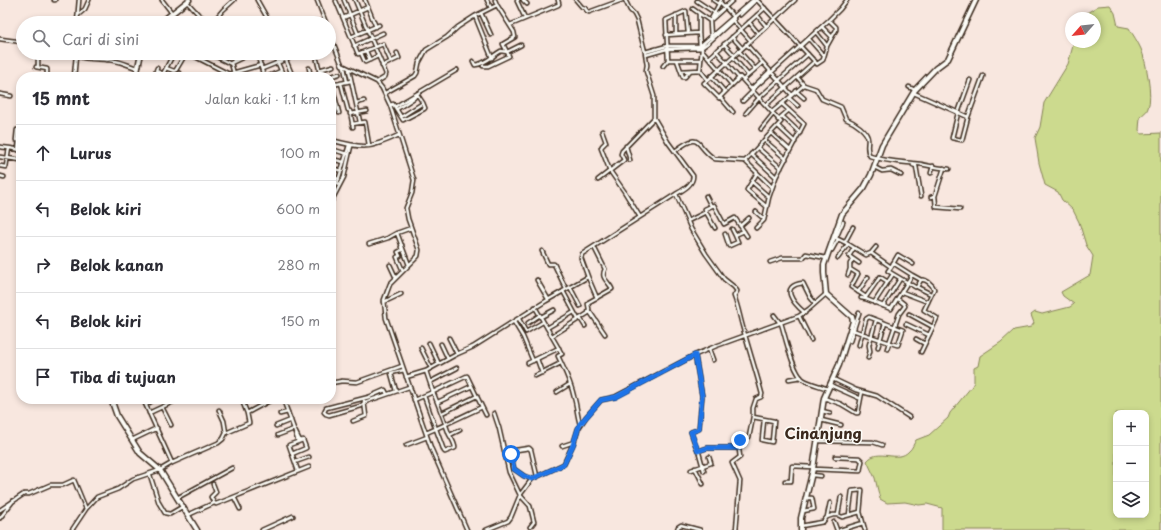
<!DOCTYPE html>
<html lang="id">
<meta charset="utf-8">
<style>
body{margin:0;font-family:"Playpen Sans",sans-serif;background:#f7f7f7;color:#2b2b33}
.controls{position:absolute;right:12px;bottom:12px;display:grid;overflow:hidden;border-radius:8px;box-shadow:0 2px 6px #0003}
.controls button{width:36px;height:36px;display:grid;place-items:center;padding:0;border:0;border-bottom:1px solid #e1e1e2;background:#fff;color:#2b2b33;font:20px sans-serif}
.compass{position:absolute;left:1065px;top:12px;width:36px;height:36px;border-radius:50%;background:#fff;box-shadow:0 2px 6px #0003;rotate:243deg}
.stop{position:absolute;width:12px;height:12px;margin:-9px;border:3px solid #1a73e8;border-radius:50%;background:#fff}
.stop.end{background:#1a73e8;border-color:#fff;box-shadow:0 1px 4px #0008}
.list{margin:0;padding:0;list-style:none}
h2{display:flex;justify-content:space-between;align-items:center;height:52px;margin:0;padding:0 16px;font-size:17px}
h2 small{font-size:13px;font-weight:400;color:#7c7c81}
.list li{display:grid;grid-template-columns:26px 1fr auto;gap:12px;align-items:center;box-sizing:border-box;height:56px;padding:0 16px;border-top:1px solid #e1e1e2}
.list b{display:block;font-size:15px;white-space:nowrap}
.list em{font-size:13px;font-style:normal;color:#7c7c81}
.icon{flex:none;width:22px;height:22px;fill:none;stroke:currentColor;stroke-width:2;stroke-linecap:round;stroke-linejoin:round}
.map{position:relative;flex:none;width:1161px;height:530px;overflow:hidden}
.search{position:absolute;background:#fff;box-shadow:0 2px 6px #0003;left:16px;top:16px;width:320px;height:44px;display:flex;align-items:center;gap:10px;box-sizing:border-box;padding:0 14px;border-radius:22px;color:#7c7c81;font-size:15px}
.panel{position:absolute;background:#fff;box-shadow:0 2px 6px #0003;left:16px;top:72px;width:320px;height:332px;border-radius:16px}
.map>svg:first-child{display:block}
.green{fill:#ccda8e;stroke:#848256;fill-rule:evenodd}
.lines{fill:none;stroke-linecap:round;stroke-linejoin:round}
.street-casing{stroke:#3b2a1e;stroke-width:5.5}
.secondary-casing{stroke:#3b2a1e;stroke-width:7}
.street{stroke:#fdfcf7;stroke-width:2.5}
.secondary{stroke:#fdfcf7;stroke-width:4}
.route{stroke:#1a73e8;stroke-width:5}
.labels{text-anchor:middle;stroke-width:3;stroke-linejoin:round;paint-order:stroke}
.quarter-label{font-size:15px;font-weight:bold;fill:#3b2a1e;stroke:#fdfcf7}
</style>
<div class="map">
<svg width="1161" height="530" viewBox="0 0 1161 530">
<rect width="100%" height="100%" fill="#f8e7df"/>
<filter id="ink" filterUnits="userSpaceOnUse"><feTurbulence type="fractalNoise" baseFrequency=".025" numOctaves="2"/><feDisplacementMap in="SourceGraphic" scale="8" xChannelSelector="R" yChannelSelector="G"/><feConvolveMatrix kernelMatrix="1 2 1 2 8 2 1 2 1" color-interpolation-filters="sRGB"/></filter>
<g filter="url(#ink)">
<path class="green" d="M1110,5L1115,13L1118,26L1129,28C1133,35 1138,42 1141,49C1146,61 1153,96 1148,108C1147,112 1143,114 1140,117L1139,130L1141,134L1161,133V530H942V508L927,504L919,505L905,502L887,503L880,499L875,478L867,461C878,447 898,464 909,451C912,449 914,443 916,440L929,435L948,418L950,413L972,386L974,382V368L978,366L980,356L1001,342L1014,330L1031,327L1034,323L1031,315L1035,312L1042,314L1070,307L1074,304L1063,296L1061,292L1090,275L1093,256L1086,245L1079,222L1073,210L1062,200L1058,192L1045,185L1039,163L1035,138L1040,127L1044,103L1068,64L1074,42H1095V18H1082V16L1098,6ZM1116,413H1146V515H1116Z"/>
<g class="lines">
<g class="street-casing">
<path id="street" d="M54,0H55
M162,0L172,13
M257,0L270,23
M317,0L326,23
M344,0L358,34
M355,0L386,74L385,77L377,82
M365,0L376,27
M487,0L491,8
M518,0L517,1L525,18
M523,0L527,4
M576,0L582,7L585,8L587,11L589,12L622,0
M713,0L719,4
M757,0L817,64L823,60L827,46L836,30V27L829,20
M336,1L351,37
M697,1L715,13
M187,2L199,15L212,23
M720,2L734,17
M693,9L710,21
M481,13L491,35
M78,15L85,9L89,0
M676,15V34
M740,15L756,0
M757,15L766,26
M343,18L368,7
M712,19L733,0
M733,21L750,40
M749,22L758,33
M77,23L79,0
M212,23L223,10L234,0
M379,25L351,37L358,54L383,44L391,62
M510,25L558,5L559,4L558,0
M822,27L832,37
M329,32L342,65L377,82L382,88L390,105L414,180L412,193L406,208L408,219L419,250L418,256L390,284L384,300L386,318L431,448L467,530
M816,32L827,46
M666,35L699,33
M732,37L742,48
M711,38L710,21L721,0
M0,39L23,42
M809,39L824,56
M724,44L734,55
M746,44L792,95
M354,46L383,33
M702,50L732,85
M366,51L370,60
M716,51L727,63
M739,51L755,69
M645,52L667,46H700L699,33V14
M38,53V67
M76,53V56C90,61 102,58 115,61C122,62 130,66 137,68
M188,53L229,74L261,65
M209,53L231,64
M232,53L234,61
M283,53L293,77
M361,53L365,62L378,56
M274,54L284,77
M646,55L667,49L701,48L708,43L734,19
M733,57L748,75
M492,58L475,16L497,5L495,0
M709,58L765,8
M107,60L109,53
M317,60L321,77
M668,60L666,20L686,11L688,33
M677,60L683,77H685L690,71
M473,61L475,65C486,64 492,56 501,51L507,52L521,45
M726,63L739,78
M382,66L399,58L397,53
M483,66H488L509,56L503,44L515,37L514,32L497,5
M663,66L668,60H701
M36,67L47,69V77
M344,67L347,82
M157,68L156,71L166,75V77
M166,68L174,71L176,70L186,53
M309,68L311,77
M262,69L299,54
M319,70L333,66
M349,70L360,122
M681,71L700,70
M164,72L174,53
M166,75L173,77
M269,76L281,71
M711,76L725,92
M74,77L76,56
M176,77L179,73
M235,77L231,63L252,53
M254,77L263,75
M264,77L259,60L274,54
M328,77L339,74
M797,77L804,85L816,89L822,99L841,107L846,119C854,122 868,131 868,140C868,146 866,150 870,156C886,162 903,162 920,164C930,166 939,168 949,169
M708,80L795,0
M743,80L762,63
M970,80L958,113L952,138L962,140L968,117L983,76
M341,83L348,110
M332,85L339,113
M332,85L351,81
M909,87L915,90
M751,89L770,71
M752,90L829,20L840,9L847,0
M796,91L804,98
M385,93L415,76L417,73L419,63L426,50L447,37L458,27L475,16
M914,93L968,117
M0,94L11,96
M720,97L740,77L781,122L745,161
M789,98L798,106
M743,101L753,91
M356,103L364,101
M390,105L393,104L403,120L424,109L425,108L423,103
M766,105L815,61
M396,106L457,70
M397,109L414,98L416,95
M350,111L353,127
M733,112L720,97L719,98L704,83L708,80L700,70L702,49L700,46L753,0
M772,112L804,85
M746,113L759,98L808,54
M350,114L367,111
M782,116L789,110
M401,117L423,103L417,94
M778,120L782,116L800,133
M352,124L365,122L369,145
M778,126L795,142
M761,129L773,114
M17,130L16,140H19L18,150
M602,131L606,142L602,146L601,148L610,171L624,191L640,217
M771,133L790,150
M331,140C363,149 369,149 399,135
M764,140L786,159
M626,146L630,160
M0,147L9,148L6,167L0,166
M9,148L21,150
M758,148L781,168
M331,149L347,154
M675,151C703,130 694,146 715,159L745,161L772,187
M751,154L776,177
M0,157L21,160
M331,159L344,162
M913,165L916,166L921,196
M874,167L882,171L891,170L901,175
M331,168L342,171
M757,173L747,190L767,207
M931,173L933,166
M0,176L4,177
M331,177L339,179
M598,180L624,160L621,154L622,151L654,118
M752,182L769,197
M331,184H338
M337,184L349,145
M676,194L691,229L706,254L724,279L734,287L737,291L734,296C738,306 740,318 743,328C749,350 756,371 762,394L761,397L756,399L753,408V417
M706,196L711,206
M935,196L936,207L960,209
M931,197L935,196L944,168
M331,202L344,177L351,146
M706,212L705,209L714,205L724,224L735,218L747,236
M756,212L764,219
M688,221L706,212L715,228
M740,226L749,218
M756,228L764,220L769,197L776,177L804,124L782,104
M732,229L735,235
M725,234L729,246L738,242L735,235L744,231
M834,237L848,244L866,255L871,253L891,267L888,271L915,287
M836,238L843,222
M845,242L853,227
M369,244L388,238L397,233
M402,245L401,247L402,250L398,252L400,256L397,257L403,271
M854,248L849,256L859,263
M832,250L838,239
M542,251L548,264H554L566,289
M871,253L876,247
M838,258L848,244
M853,259L850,264V269L858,274L851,287L866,297V299L891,309L912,275L893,263
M770,262L782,258H803L806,254L826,258
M390,265L396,278
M409,265L397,233L411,228
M891,267L898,255L913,264
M848,275L850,269
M912,275L921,280
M588,277L597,298
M537,280L548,299
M570,287L580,306
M563,291L578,319
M858,292L868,277
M902,292L928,302
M866,297L880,277L888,282
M861,298L866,299
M384,302L401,294
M874,303L893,274
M883,306L900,279
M535,307L562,354L558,356C564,369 571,382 574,397C577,406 577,415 580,424
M588,313L589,309L588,304L589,302L612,289C609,281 600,279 605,269L594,247
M805,313C793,303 779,286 803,283L810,297L815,303
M909,314L933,327L937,318L924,310L934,289C932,284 926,279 921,280L917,287L931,294
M774,315L780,323
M799,316L811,340
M541,317L554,310
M580,318L585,326
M519,319L526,332L543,322
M514,322L523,337L533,361
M528,323L540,315
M781,323C785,335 793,374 804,380C811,384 821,386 828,389
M906,324L929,335
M547,328L574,312
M850,329C866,335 881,340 897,345H898L903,330L869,317L866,319L859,345
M552,336L590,312L605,334
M449,338L457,354
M916,339L925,344
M850,341L859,313
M429,343L439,364
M441,344L448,359
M878,347L885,323
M421,348L431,368
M709,349L713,360
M887,349L899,314L905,306L904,304L899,300
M921,352L933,327
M695,355L702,396L699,429L691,432L695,444L699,453L704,471
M868,358L870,351L869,345L876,320
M537,359L542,373
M528,363L559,348
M535,376L561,363
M406,377L426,371
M789,379L801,377
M833,379L856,390L877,396L909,417
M430,382L457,368
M331,383L342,381L357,382L402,366
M830,385L859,398
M396,391L391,373L404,370
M557,392L570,384
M387,394L385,390L369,397L326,408L324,412L326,414L329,415L361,406L365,402L409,387
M424,396L444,451L445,452L455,448C455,443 451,438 449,434C444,420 439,406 433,392L467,376L482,407C463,416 445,425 426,433
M824,398L841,404L856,413H858L862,392
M143,399L172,463
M414,400L433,392L426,371L457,354L473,347L546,301L586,278L588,277L581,258L582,254L676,194C683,190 693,185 693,176L668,142L654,118V96L646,71L647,65L645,52L637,20L634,14L630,10L625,0
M438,402L472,386
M243,403L247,413
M146,405L155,399
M162,407L171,425
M482,407L486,415
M219,410L224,421L226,433
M822,411L830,413
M149,413L177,400
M442,413L477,396
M494,413L499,428L509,472L520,495L530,506L534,522L530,527
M280,414L288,412
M821,420L841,425
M353,421L366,416L364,401
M276,426L291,420
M278,435L294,429L283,399
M450,435L460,430
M132,440L157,428
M818,441L873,442L882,445
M298,442L294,429L300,441
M406,445L427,437
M562,446L574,442
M510,451L529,448L531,450L537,476
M698,451L707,448H739
M505,453L510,451L514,469L524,476L532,479
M292,454L306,448L303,440L289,445C292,454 295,462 298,471
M295,462L309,457
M695,468L703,484
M813,469L860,471L862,461L859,458L835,457
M691,470L711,463L709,457
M150,475L159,503L165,513L170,514L182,507
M812,475L821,476
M785,481H791L792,466L813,467
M234,497L240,509
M177,498L232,468
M214,503L216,504L224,501L309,467
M86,509L97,497L118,489L133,479L160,470L172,463L218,443L223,439L226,433L249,423L247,413L273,399
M0,510L24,494H29L50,485H63L74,480L86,509L72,530
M803,511L814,509L812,498H806
M188,515L214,503L211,497L216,492L213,484
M838,515L841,497
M849,515L852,491L862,490L860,512L865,530
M827,517L830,503
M0,518L13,501
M834,522L837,530
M801,526L823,522L827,517L833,515H838L842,517L860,512
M262,530L293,516
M486,530L508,521L511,517L520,495L532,479L564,464L574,442L578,429L586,417L601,400L615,397L695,355L716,346L799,316L809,309L826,294
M677,530L678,527L681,525L700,530
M736,530L740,481L732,463L740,457L738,442L749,437L753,417L774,421L772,442L762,440L764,420
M840,530L863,523"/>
</g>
<g class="secondary-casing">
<path id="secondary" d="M160,23L189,0
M136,77L141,53
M111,399L117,416L140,453L160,470L197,530
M801,530V518L813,469L824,398L839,365L853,321L852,317L826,294L824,273V265L842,214L864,188L871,175L882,145L915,90L936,68L948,59L976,0"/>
</g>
<use href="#street" class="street"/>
<use href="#secondary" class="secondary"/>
</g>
</g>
<g class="lines" filter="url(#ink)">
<path class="route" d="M511,454L514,469L524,476L532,479L560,466L564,464L573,445L578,429L580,424L601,400L616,397L695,355L702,396L699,429L691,432L697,448L698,451L707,448H739L738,442L740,440"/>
</g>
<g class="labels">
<g class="quarter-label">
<text x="823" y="439">Cinanjung</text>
</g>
</g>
</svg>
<div class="controls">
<button>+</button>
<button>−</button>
<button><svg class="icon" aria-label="layers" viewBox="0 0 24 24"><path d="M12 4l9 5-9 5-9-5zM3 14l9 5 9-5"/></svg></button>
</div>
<svg class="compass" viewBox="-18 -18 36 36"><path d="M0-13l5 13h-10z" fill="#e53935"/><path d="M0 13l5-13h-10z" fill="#7c7c81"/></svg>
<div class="stop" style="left:511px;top:454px"></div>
<div class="stop end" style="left:740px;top:440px"></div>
<div class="search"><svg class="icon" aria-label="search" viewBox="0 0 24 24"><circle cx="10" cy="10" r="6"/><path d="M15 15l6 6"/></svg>Cari di sini</div>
<section class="panel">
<h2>15 mnt<small>Jalan kaki · 1.1 km</small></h2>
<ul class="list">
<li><svg class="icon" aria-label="ahead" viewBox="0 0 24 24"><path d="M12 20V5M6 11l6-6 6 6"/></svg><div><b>Lurus</b></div><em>100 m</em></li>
<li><svg class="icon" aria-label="left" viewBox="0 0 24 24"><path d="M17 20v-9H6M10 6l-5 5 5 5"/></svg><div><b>Belok kiri</b></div><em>600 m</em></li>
<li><svg class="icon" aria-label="right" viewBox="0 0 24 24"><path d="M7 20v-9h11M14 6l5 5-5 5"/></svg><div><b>Belok kanan</b></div><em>280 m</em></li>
<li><svg class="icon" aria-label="left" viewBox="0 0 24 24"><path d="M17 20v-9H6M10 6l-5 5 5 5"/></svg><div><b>Belok kiri</b></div><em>150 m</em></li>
<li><svg class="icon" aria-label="arrive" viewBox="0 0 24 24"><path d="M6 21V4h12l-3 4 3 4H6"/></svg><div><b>Tiba di tujuan</b></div></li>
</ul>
</section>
</div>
